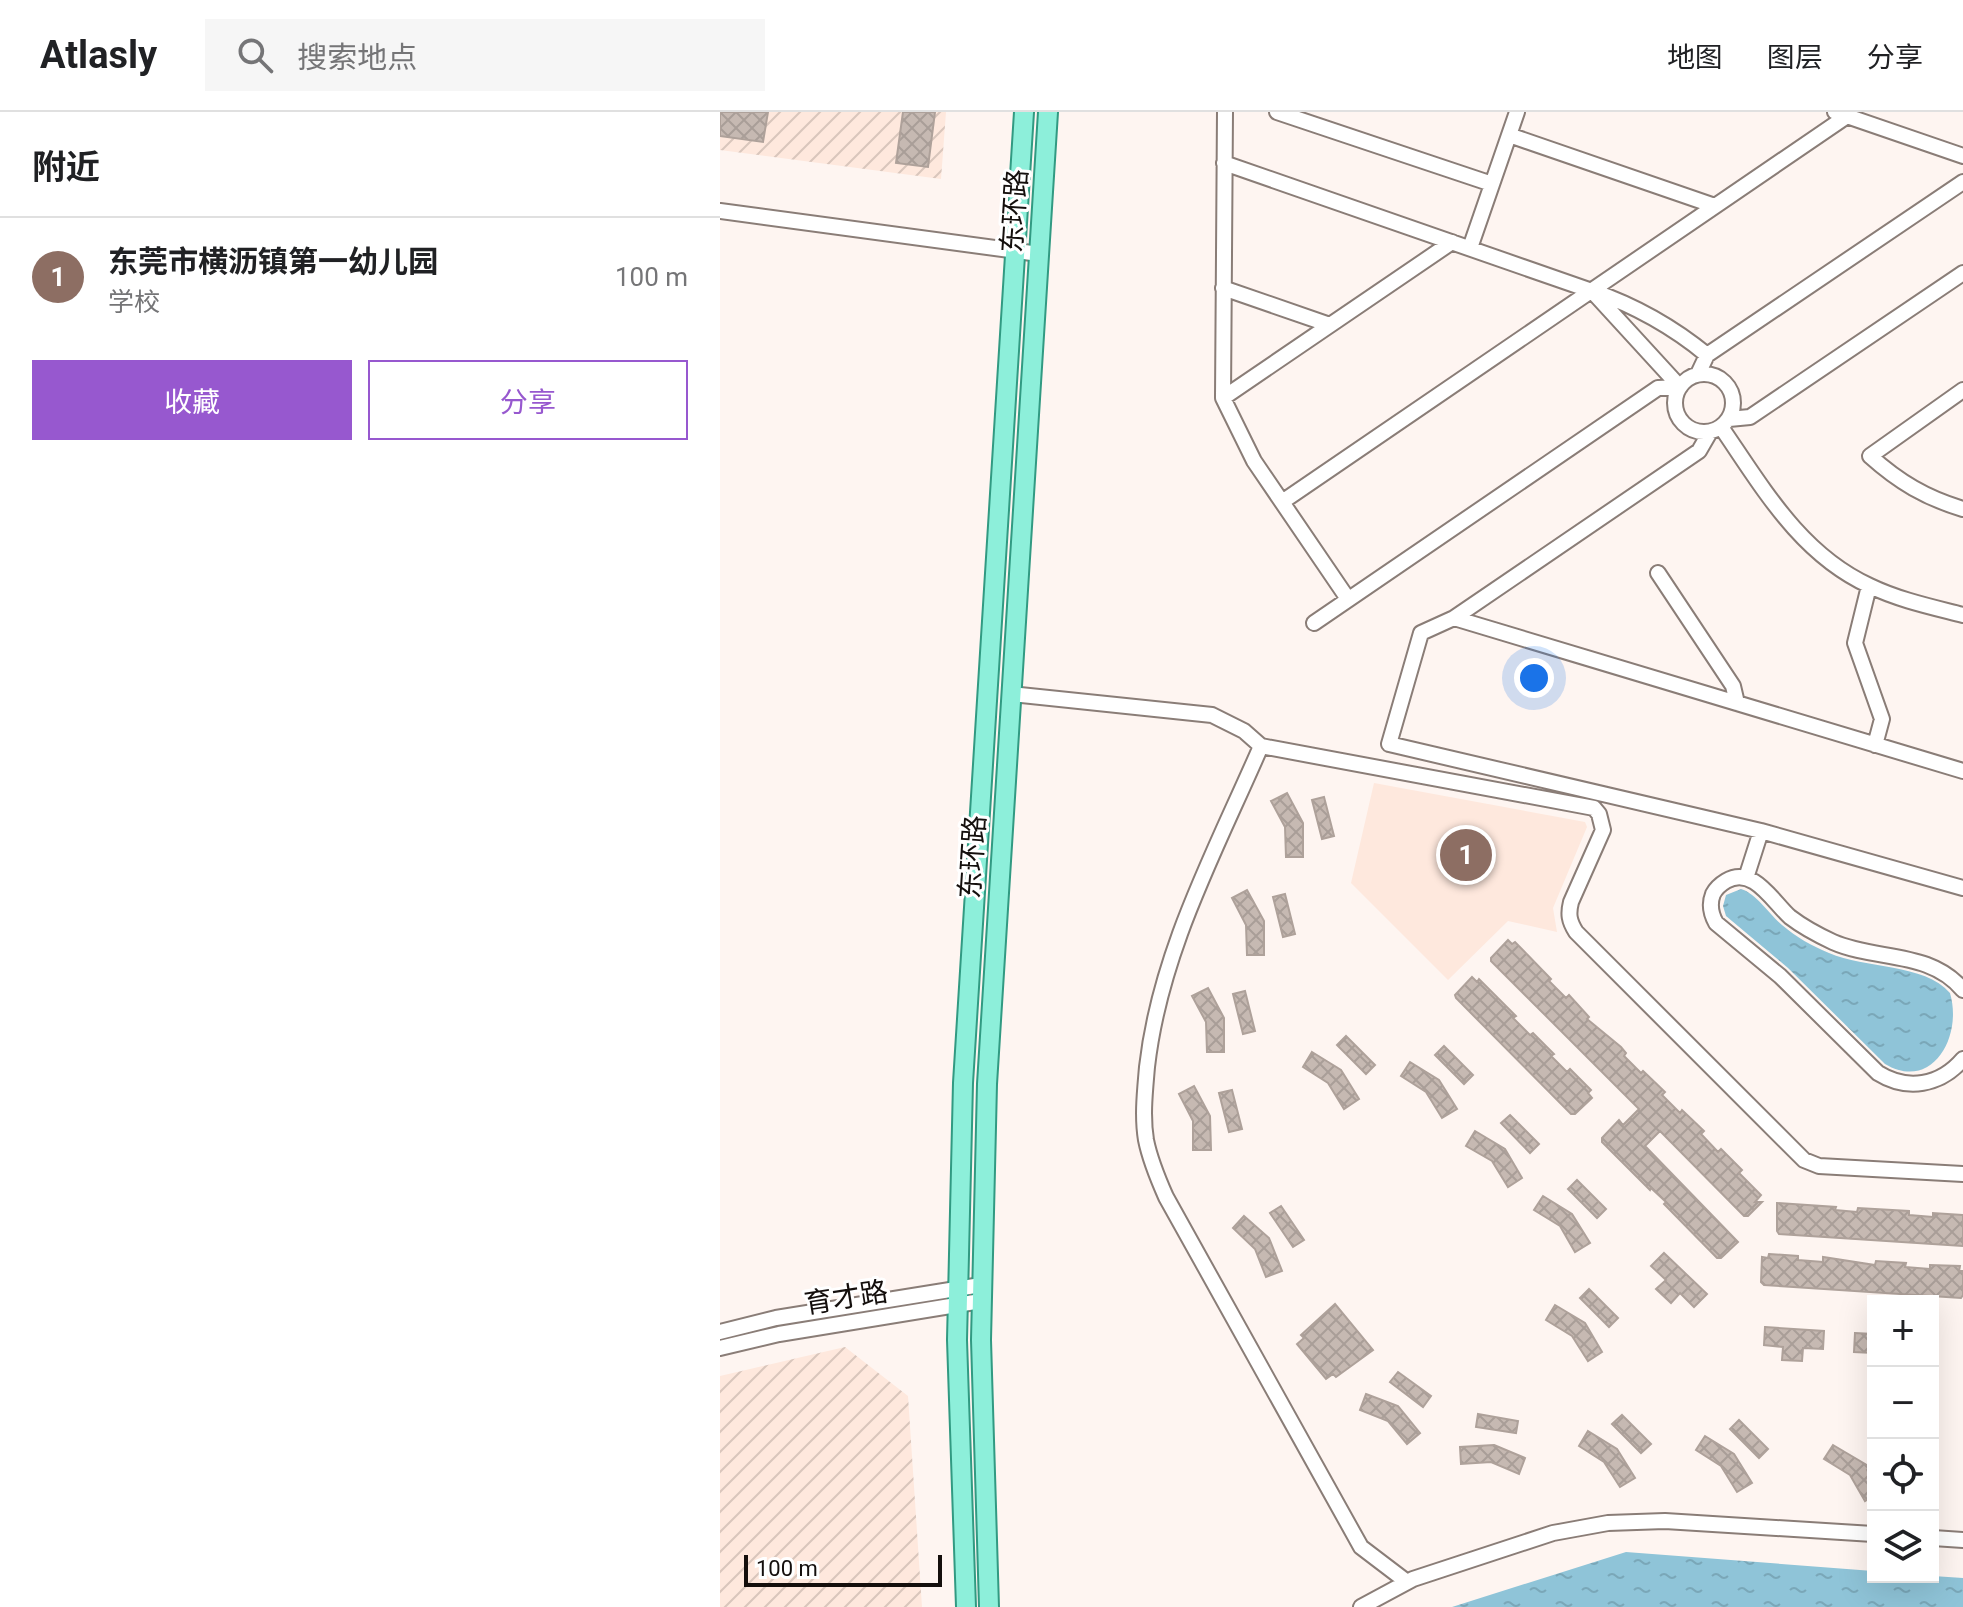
<!DOCTYPE html>
<html lang="zh">
<meta charset="utf-8">
<style>
body{margin:0;font-family:Roboto,"Noto Sans SC",sans-serif;background:#f6f6f6;color:#202124}
.controls{position:absolute;right:24px;bottom:24px;display:grid;overflow:hidden;border-radius:0px;box-shadow:0 8px 32px #0002}
.controls button{width:72px;height:72px;display:grid;place-items:center;padding:0;border:0;border-bottom:2px solid #e0e0e0;background:#fff;color:#202124;font:40px sans-serif}
.scale{position:absolute;left:24px;bottom:20px;width:198px;box-sizing:border-box;padding-left:8px;border:4px solid #140f0d;border-top:0;font-size:22px;line-height:28px;white-space:nowrap;color:#140f0d;-webkit-text-stroke:6px #fff;paint-order:stroke}
.you{position:absolute;left:814px;top:566px;width:28px;height:28px;margin:-20px;border:6px solid #fff;border-radius:50%;background:#1a73e8;box-shadow:0 0 0 12px #1a73e833}
.badge{display:grid;place-items:center;width:52px;height:52px;border-radius:50%;background:#9758cf;color:#fff;font-size:26px;font-weight:700}
.pin{position:absolute;translate:-50% -50%;border:4px solid #fff;box-shadow:0 2px 8px #0006}
.list{margin:0;padding:0;list-style:none}
h2{display:flex;justify-content:space-between;align-items:center;height:104px;margin:0;padding:0 32px;font-size:34px}
h2 small{font-size:26px;font-weight:400;color:#757577}
.list li{display:grid;grid-template-columns:52px 1fr auto;gap:24px;align-items:center;box-sizing:border-box;height:120px;padding:0 32px;border-top:2px solid #e0e0e0}
.list b{display:block;font-size:30px;white-space:nowrap}
.list p{margin:0;font-size:26px;white-space:nowrap;color:#757577}
.list em{font-size:26px;font-style:normal;color:#757577}
.actions{display:flex;gap:16px;padding:24px 32px}
.actions a{flex:1;padding:18px 0;border:2px solid #9758cf;border-radius:0px;text-align:center;font-size:28px;color:#9758cf}
.actions .main{background:#9758cf;color:#fff}
.icon{flex:none;width:44px;height:44px;fill:none;stroke:currentColor;stroke-width:2;stroke-linecap:round;stroke-linejoin:round}
.map{position:relative;flex:none;width:1243px;height:1495px;overflow:hidden}
header{display:flex;align-items:center;gap:48px;box-sizing:border-box;height:112px;padding:0 40px;background:#fff;border-bottom:2px solid #e0e0e0}
header strong{font-size:38px}
nav{display:flex;gap:44px;margin-inline-start:auto;font-size:28px}
.search{width:560px;height:72px;background:#f6f6f6;display:flex;align-items:center;gap:20px;box-sizing:border-box;padding:0 28px;border-radius:0px;color:#757577;font-size:30px}
main{display:flex}
aside{flex:1;background:#fff}
.map>svg:first-child{display:block}
.built{fill:#fee8dd}
.industrial{fill:url(#industrial-furrows)}
.water{fill:url(#water-ripples)}
.building{fill:url(#building-cross-hatch);stroke:#aea19a;stroke-width:2}
.lines{fill:none;stroke-linecap:round;stroke-linejoin:round}
.minor-casing{stroke:#8a7d77;stroke-width:18}
.major-casing{stroke:#319a82;stroke-width:22}
.minor{stroke:#fff;stroke-width:14}
.major{stroke:#8defda;stroke-width:18}
.labels{text-anchor:middle;stroke-width:6;stroke-linejoin:round;paint-order:stroke}
.street-label{font-size:28px;fill:#140f0d;stroke:#fff}
</style>
<header>
<strong>Atlasly</strong>
<div class="search"><svg class="icon" aria-label="search" viewBox="0 0 24 24"><circle cx="10" cy="10" r="6"/><path d="M15 15l6 6"/></svg>搜索地点</div>
<nav><a>地图</a><a>图层</a><a>分享</a></nav>
</header>
<main>
<aside>
<h2>附近<small></small></h2>
<ul class="list">
<li><span class="badge" style="background:#8d6e63">1</span><div><b>东莞市横沥镇第一幼儿园</b><p>学校</p></div><em>100 m</em></li>
</ul>
<div class="actions"><a class="main">收藏</a><a>分享</a></div>
</aside>
<div class="map">
<svg width="1243" height="1495" viewBox="0 0 1243 1495">
<defs>
<pattern id="industrial-furrows" width="10" height="10" patternUnits="userSpaceOnUse" patternTransform="scale(2)"><rect width="10" height="10" fill="#fee8dd"/><path d="M-1 1l2-2M0 10L10 0M9 11l2-2" fill="none" stroke="#d9c6bc"/></pattern>
<pattern id="water-ripples" width="26" height="14" patternUnits="userSpaceOnUse" patternTransform="scale(2)"><rect width="26" height="14" fill="#8fc4d8"/><path d="M2 4q2-2 4 0t4 0M15 11q2-2 4 0t4 0" fill="none" stroke="#7aa7b8"/></pattern>
<pattern id="building-cross-hatch" width="8" height="8" patternUnits="userSpaceOnUse" patternTransform="scale(2)"><rect width="8" height="8" fill="#c6b9b2"/><path d="M0 0l8 8M0 8l8-8" fill="none" stroke="#a99e98"/></pattern>
</defs>
<rect width="100%" height="100%" fill="#fef5f1"/>
<path class="built" d="M654,671L865,710L867,715L833,796L837,820L788,809L728,868L631,771Z"/>
<path class="industrial" d="M0,0H226L221,67L0,38Z
M125,1235L188,1284L202,1495H0V1264Z"/>
<path class="water" d="M1021,777C1037,782 1049,802 1062,813C1076,825 1092,834 1109,841C1145,857 1204,851 1230,881C1243,925 1212,980 1165,952L1068,856L1006,804L1003,794L1006,783Z
M906,1440L1153,1459V1465L1213,1464L1243,1466V1495H732Z"/>
<path class="building" d="M0,0H48L43,30L0,24Z
M183,0H215L208,55L176,51Z
M567,681L583,711V745H566L565,715L551,689Z
M604,685L614,724L602,727L592,688Z
M527,778L544,809V843H527L526,813L512,786Z
M565,782L575,822L563,825L553,785Z
M788,828L792,832L795,830L831,867L829,869L846,886L849,883L869,905L867,907L901,935L906,941L904,944L921,961L923,959L945,980L942,983L960,1001L962,998L984,1019L981,1022L998,1040L1001,1037L1022,1058L1019,1061L1041,1083L1035,1090H1042L1028,1104H1024L940,1019L925,1034L1018,1130L1001,1146H997L944,1092L946,1090L931,1076L930,1078L882,1030V1026L899,1008L903,1013L919,997L771,849V846Z
M752,865L757,870L759,867L796,904L793,906L810,923L813,921L834,942L831,944L847,960L850,957L871,978L868,981L872,986L855,1002H851L736,886L735,883Z
M488,876L504,906V940H487L486,910L472,884Z
M525,879L535,919L523,922L513,882Z
M626,924L655,953L646,962L617,933Z
M724,934L753,963L744,972L715,943Z
M592,940L621,958L639,987L624,997L608,971L583,955Z
M690,950L719,968L737,997L722,1006L706,980L681,964Z
M474,974L490,1004L491,1038H473V1009L459,982Z
M512,978L522,1017L509,1020L499,981Z
M790,1003L819,1032L810,1041L781,1011Z
M755,1019L785,1037L802,1066L788,1075L772,1049L746,1034Z
M857,1068L886,1097L877,1106L848,1077Z
M823,1084L852,1102L870,1131L855,1140L840,1114L814,1098Z
M1057,1091L1116,1095L1115,1098L1137,1100L1138,1096L1189,1099V1103L1213,1105V1101L1243,1103V1134L1059,1122L1057,1119Z
M561,1094L584,1128L573,1135L550,1101Z
M524,1104L549,1126L562,1159L546,1165L535,1137L513,1116Z
M944,1141L987,1182L974,1195L960,1181L951,1191L936,1177L946,1168L931,1154Z
M1049,1142L1078,1144V1148L1103,1150V1145L1155,1153L1156,1149L1186,1151L1185,1155L1210,1157V1153L1240,1154L1239,1159H1243V1183L1241,1186L1044,1173L1041,1170L1042,1145L1048,1146Z
M869,1177L898,1206L889,1215L860,1186Z
M615,1192L653,1238L616,1265L613,1262L606,1267L577,1232L584,1226L581,1223Z
M835,1193L865,1211L882,1240L868,1249L852,1224L826,1208Z
M1045,1215L1104,1219L1103,1237L1083,1236L1082,1249L1062,1248L1063,1235L1044,1233Z
M1135,1221L1153,1222V1241L1134,1240Z
M678,1260L711,1284L703,1295L670,1270Z
M646,1282L678,1294L700,1321L687,1332L668,1309L640,1298Z
M758,1302L798,1309L796,1321L756,1315Z
M902,1303L931,1332L921,1341L892,1312Z
M1019,1308L1048,1337L1039,1346L1010,1317Z
M868,1319L897,1337L915,1366L900,1375L884,1350L859,1334Z
M985,1324L1014,1342L1032,1371L1017,1380L1001,1354L976,1338Z
M774,1333L805,1346L799,1362L771,1350L741,1352L740,1335Z
M1113,1333L1150,1355L1147,1358L1153,1368V1384L1145,1389L1130,1363L1104,1347Z"/>
<g class="lines">
<g class="minor-casing">
<path id="minor" d="M505,0L503,286L534,349L628,487
M557,0L772,72
M1115,0L1243,44
M789,23L995,94
M504,51L872,179L960,275
M0,99L319,142
M750,136L797,0
M503,176L610,213
M873,179C916,194 953,215 987,243
M955 291a29 29 0 1 1 58 0a29 29 0 1 1-58 0Z
M978,262L987,243L1243,70
M1243,278L1150,344C1179,370 1206,386 1243,397
M503,286L732,130
M1009,307L1030,305L1243,161
M1001,315C1043,376 1080,442 1150,474C1179,488 1212,495 1243,503
M990,320L979,339L734,506L701,521L669,632L1041,719L1243,776
M562,390L1127,4
M938,461L1013,574L1017,591
M1149,474L1135,531L1162,607L1155,633
M734,506L1243,659
M594,511L938,276L960,275
M291,582L492,603L524,619L541,634L874,696L879,702L883,718L851,790C848,802 849,809 856,820L1084,1048L1099,1054L1243,1062
M541,634C496,738 440,840 427,955C425,979 422,1004 426,1028C430,1048 438,1067 446,1085L641,1435L687,1470
M1026,766L1041,719
M1243,878C1210,838 1156,849 1113,830C1098,823 1083,815 1070,805C1053,790 1033,753 1006,769C1001,772 996,776 993,782C989,792 991,802 996,811L1060,864L1158,961C1187,979 1220,974 1243,947
M0,1220L56,1206L261,1173
M0,1236L59,1222L261,1189
M1213,1426L1243,1428
M641,1495L693,1467L833,1421L888,1411L945,1409L1153,1422"/>
</g>
<g class="major-casing">
<path id="major" d="M246,1495L237,1228L243,971L304,0
M269,1495L261,1228L267,972L328,0"/>
</g>
<use href="#minor" class="minor"/>
<use href="#major" class="major"/>
</g>
<g class="labels">
<g class="street-label">
<text transform="translate(294 99) rotate(-86)" y="10">东环路</text>
<text transform="translate(252 745) rotate(-86)" y="10">东环路</text>
<text transform="translate(126 1185) rotate(-9)" y="10">育才路</text>
</g>
</g>
</svg>
<div class="controls">
<button>+</button>
<button>−</button>
<button><svg class="icon" aria-label="locate" viewBox="0 0 24 24"><circle cx="12" cy="12" r="6"/><path d="M12 2v4M12 18v4M2 12h4M18 12h4"/></svg></button>
<button><svg class="icon" aria-label="layers" viewBox="0 0 24 24"><path d="M12 4l9 5-9 5-9-5zM3 14l9 5 9-5"/></svg></button>
</div>
<div class="scale">100 m</div>
<div class="you"></div>
<div class="pin badge" style="left:746px;top:743px;background:#8d6e63">1</div>
</div>
</main>
